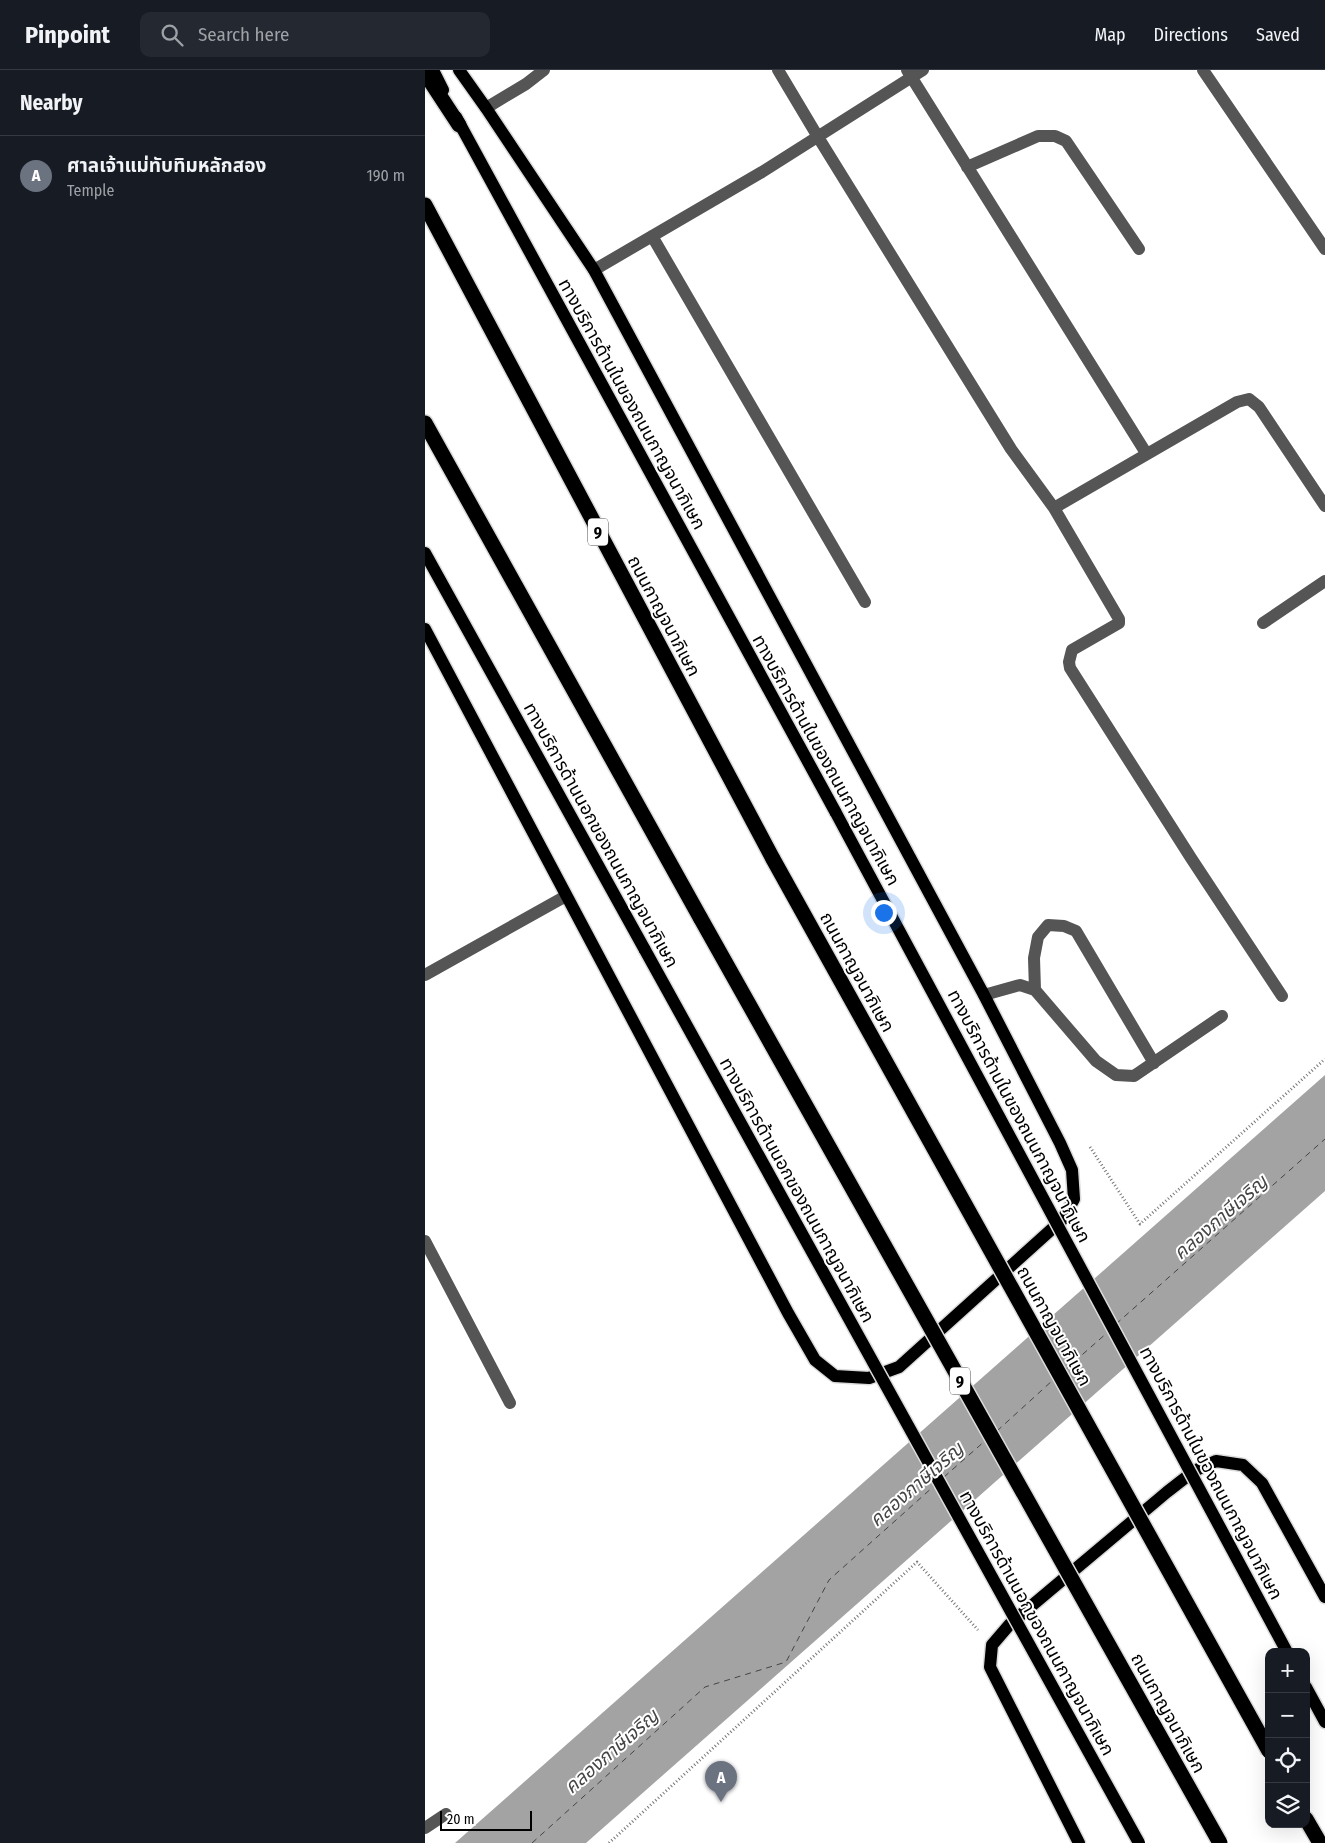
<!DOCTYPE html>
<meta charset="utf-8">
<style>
body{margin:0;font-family:"Fira Sans Condensed","Noto Sans Thai",sans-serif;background:#242831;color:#f1f3f6}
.controls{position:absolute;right:15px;bottom:15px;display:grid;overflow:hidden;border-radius:10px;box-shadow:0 5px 20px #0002}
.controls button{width:45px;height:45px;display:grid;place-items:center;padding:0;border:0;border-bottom:1px solid #363941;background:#171b24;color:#f1f3f6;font:25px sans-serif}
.scale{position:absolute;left:15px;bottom:12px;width:92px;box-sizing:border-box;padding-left:5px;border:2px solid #000;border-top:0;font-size:14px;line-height:18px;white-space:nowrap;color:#000;-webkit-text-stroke:4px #fff;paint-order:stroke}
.you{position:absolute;left:458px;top:842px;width:18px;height:18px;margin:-12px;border:4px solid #fff;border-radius:50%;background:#1a73e8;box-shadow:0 0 0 8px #1a73e833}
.badge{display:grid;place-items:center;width:32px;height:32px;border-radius:50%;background:#2563eb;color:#fff;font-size:16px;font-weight:700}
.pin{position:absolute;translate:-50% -41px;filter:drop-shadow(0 1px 2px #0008)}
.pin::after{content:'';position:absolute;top:26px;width:18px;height:15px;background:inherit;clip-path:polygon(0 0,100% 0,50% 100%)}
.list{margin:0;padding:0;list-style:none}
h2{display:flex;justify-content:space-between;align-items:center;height:65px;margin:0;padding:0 20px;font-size:21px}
h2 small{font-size:16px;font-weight:400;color:#9ea1a6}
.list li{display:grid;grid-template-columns:32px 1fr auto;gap:15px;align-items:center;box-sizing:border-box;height:80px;padding:0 20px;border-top:1px solid #363941}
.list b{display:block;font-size:19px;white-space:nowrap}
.list p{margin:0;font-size:16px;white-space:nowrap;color:#9ea1a6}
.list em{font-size:16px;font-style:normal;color:#9ea1a6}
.icon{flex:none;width:28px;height:28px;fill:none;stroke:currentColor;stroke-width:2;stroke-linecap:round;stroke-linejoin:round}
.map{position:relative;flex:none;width:900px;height:1773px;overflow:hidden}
header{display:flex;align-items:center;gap:30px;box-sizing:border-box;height:70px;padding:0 25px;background:#171b24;border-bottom:1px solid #363941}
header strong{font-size:24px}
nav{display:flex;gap:28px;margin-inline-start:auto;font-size:18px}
.search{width:350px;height:45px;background:#242831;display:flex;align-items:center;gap:12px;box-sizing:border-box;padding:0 18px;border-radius:10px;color:#9ea1a6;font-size:19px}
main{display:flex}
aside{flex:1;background:#171b24}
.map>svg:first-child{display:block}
.water{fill:#a3a3a3}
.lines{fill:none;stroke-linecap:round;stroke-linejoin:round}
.ferry{stroke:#444;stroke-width:1;stroke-dasharray:6 5;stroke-linecap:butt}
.major-casing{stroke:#dbdbdb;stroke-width:15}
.highway-casing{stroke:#dbdbdb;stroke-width:18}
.path{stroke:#777;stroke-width:3;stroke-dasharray:1 2.5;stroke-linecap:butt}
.minor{stroke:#555;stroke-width:12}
.major{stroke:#000;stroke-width:12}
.highway{stroke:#000;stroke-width:15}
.major-bridge-casing{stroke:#dbdbdb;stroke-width:15;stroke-linecap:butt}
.highway-bridge-casing{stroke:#dbdbdb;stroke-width:18;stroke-linecap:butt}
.major-bridge{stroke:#000;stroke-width:12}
.highway-bridge{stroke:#000;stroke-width:15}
.labels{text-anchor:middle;stroke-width:4;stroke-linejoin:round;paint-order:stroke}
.shield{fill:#fff;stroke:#4c4c4c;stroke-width:1}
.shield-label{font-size:16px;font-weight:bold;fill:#000}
.street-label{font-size:18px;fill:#000;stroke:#fff}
.water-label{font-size:19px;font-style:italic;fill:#444;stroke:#fff}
</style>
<header>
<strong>Pinpoint</strong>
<div class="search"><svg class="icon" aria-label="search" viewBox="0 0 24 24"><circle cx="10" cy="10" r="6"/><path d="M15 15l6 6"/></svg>Search here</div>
<nav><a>Map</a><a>Directions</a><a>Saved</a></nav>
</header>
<main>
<aside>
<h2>Nearby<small></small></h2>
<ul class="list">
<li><span class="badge" style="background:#6b7280">A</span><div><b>ศาลเจ้าแม่ทับทิมหลักสอง</b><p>Temple</p></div><em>190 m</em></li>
</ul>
</aside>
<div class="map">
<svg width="900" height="1773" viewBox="0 0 900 1773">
<rect width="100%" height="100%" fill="#fff"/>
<path class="water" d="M900,1005V1121L161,1773H30Z"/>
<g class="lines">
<path class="ferry" d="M691,1254L900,1069
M641,1299L683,1262
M572,1361L628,1310
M519,1407L561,1370
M107,1773L280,1617L361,1592L404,1510L509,1416"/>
<g class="major-casing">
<path id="major" d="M8,0L18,20
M31,47L411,743
M0,483L220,880
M0,559L363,1243L390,1290L410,1306L444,1308L474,1297L638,1149L649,1129L647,1100L635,1073L559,925L169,200L61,38L34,0
M881,1617L900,1652
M654,1773L565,1597L567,1575L585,1554L742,1422L769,1401L791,1391L818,1395L837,1413L900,1527"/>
</g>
<g class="highway-casing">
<path id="highway" d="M0,3L34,55
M0,135L348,789
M0,353L276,849
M881,1749L895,1773"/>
</g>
<path class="path" d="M665,1077L715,1154L900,989
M184,1773L492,1492L553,1560"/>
<path class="minor" d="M353,0L393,67L586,379L629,438L812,332L824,329L834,337L900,436
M482,0L721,383
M778,0L900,179
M61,38L101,14L119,0
M542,97L613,66H630L641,71L714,179
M227,166L440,532
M169,200L337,102L498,0
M629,438L694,549V553L647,580L644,592L645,598L766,788L857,926
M838,553L900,511
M0,905L141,826
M610,920L609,888L613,867L623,855L639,856L651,861L729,993
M559,925L595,915L610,920L671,991L691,1005L709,1006L797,946
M0,1171L85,1333
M0,1758L21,1744"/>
<use href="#major" class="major"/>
<use href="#highway" class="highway"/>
<g class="major-bridge-casing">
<path id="major-bridge" d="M411,743L862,1582
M220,880L714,1773"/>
</g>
<g class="highway-bridge-casing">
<path id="highway-bridge" d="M348,789L844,1681
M276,849L795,1773"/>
</g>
<use href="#major-bridge" class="major-bridge"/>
<use href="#highway-bridge" class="highway-bridge"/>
</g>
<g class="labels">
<g class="shield">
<rect x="163" y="448.5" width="20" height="27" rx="4"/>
<rect x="525" y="1297.5" width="20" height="27" rx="4"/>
</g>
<g class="shield-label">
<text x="173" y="468">9</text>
<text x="535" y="1317">9</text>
</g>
<g class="street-label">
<text transform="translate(207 334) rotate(61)" y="6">ทางบริการด้านในของถนนกาญจนาภิเษก</text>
<text transform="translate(239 546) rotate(62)" y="6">ถนนกาญจนาภิเษก</text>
<text transform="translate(401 690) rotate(61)" y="6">ทางบริการด้านในของถนนกาญจนาภิเษก</text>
<text transform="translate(176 765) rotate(61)" y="6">ทางบริการด้านนอกของถนนกาญจนาภิเษก</text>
<text transform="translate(432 902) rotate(61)" y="6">ถนนกาญจนาภิเษก</text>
<text transform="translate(594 1046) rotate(62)" y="6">ทางบริการด้านในของถนนกาญจนาภิเษก</text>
<text transform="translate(372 1120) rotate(61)" y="6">ทางบริการด้านนอกของถนนกาญจนาภิเษก</text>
<text transform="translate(629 1256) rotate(61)" y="6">ถนนกาญจนาภิเษก</text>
<text transform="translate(786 1403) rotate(62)" y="6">ทางบริการด้านในของถนนกาญจนาภิเษก</text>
<text transform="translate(612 1553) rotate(61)" y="6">ทางบริการด้านนอกของถนนกาญจนาภิเษก</text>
<text transform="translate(743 1643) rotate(61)" y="6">ถนนกาญจนาภิเษก</text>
</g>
<g class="water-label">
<text transform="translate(795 1147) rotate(-41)" y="7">คลองภาษีเจริญ</text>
<text transform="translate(491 1414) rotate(-41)" y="7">คลองภาษีเจริญ</text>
<text transform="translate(186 1681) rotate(-41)" y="7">คลองภาษีเจริญ</text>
</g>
</g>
</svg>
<div class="controls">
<button>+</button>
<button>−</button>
<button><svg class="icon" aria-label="locate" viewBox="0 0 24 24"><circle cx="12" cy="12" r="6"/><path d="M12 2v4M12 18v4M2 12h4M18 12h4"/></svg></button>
<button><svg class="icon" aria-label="layers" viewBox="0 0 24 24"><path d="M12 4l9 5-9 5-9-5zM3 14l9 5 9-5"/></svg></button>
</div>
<div class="scale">20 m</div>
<div class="you"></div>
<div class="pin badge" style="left:296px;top:1732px;background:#6b7280">A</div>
</div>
</main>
